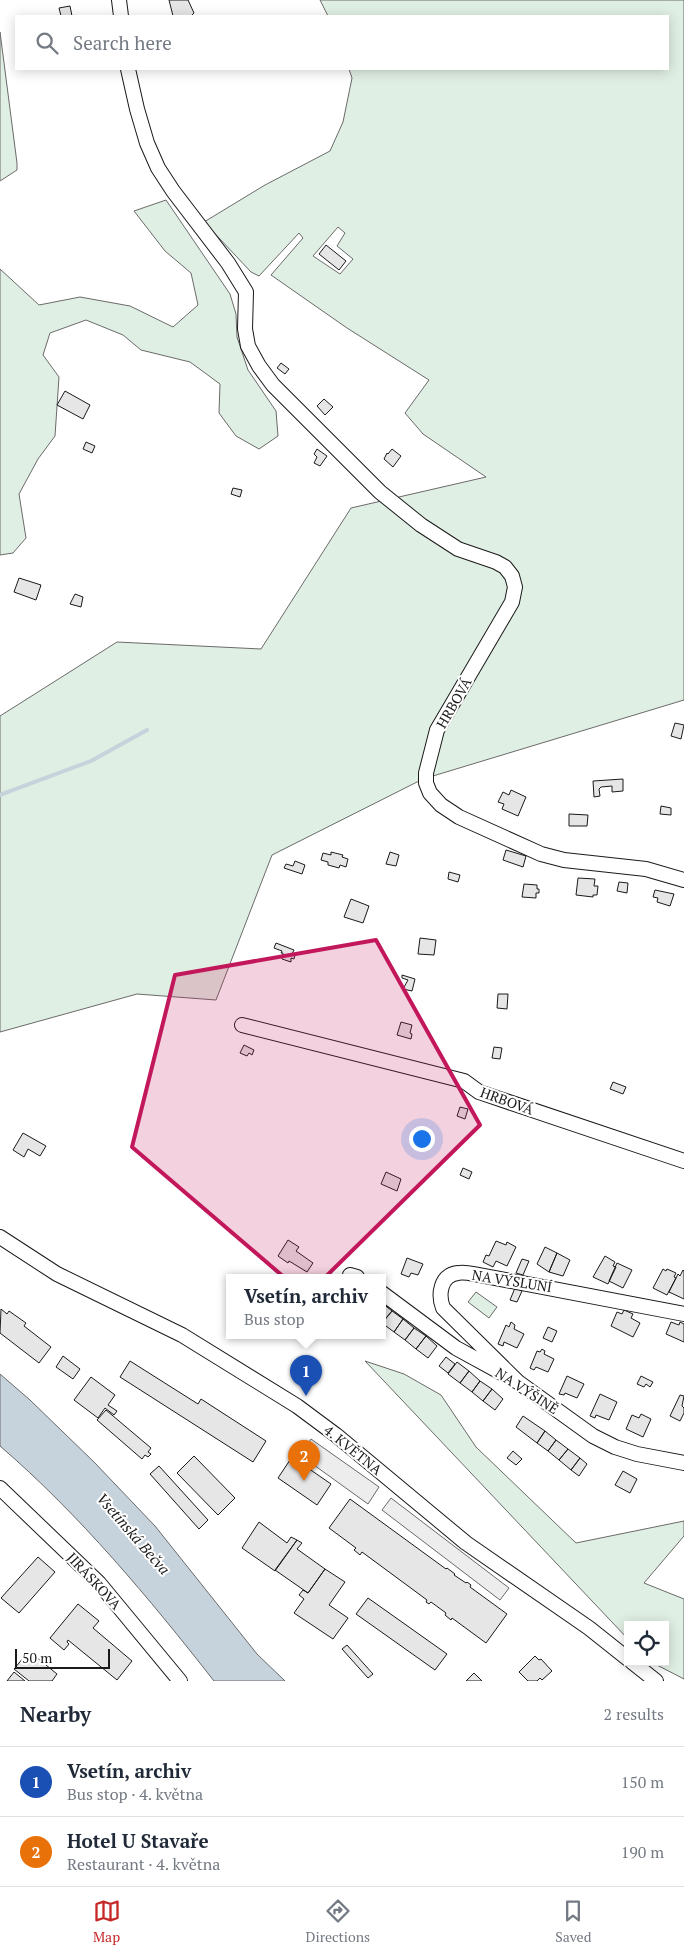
<!DOCTYPE html>
<meta charset="utf-8">
<style>
body{margin:0;font-family:"PT Serif",serif;background:#f2f2f3;color:#1f2937}
.controls{position:absolute;right:15px;bottom:15px;display:grid;overflow:hidden;border-radius:0px;box-shadow:0 2px 12px #0003}
.controls button{width:45px;height:45px;display:grid;place-items:center;padding:0;border:0;border-bottom:1px solid #e0e1e3;background:#fff;color:#1f2937;font:25px sans-serif}
.scale{position:absolute;left:15px;bottom:12px;width:95px;box-sizing:border-box;padding-left:5px;border:2px solid #1a1a1a;border-top:0;font-size:14px;line-height:18px;white-space:nowrap;color:#1a1a1a;-webkit-text-stroke:4px #fff;paint-order:stroke}
.you{position:absolute;left:421px;top:1138px;width:18px;height:18px;margin:-12px;border:4px solid #fff;border-radius:50%;background:#1a73e8;box-shadow:0 0 0 8px #1a73e833}
.badge{display:grid;place-items:center;width:32px;height:32px;border-radius:50%;background:#c62828;color:#fff;font-size:16px;font-weight:700}
.pin{position:absolute;translate:-50% -41px;filter:drop-shadow(0 1px 2px #0008)}
.pin::after{content:'';position:absolute;top:26px;width:18px;height:15px;background:inherit;clip-path:polygon(0 0,100% 0,50% 100%)}
.popup{position:absolute;left:226px;top:1274px;width:160px;height:65px;box-sizing:border-box;display:grid;place-content:center;border-radius:0px;background:#fff;filter:drop-shadow(0 1px 4px #0005);font-size:16px;white-space:nowrap;color:#747a83}
.popup b{font-size:19px;color:#1f2937}
.popup::after{content:'';position:absolute;left:50%;top:100%;margin-left:-10px;border:10px solid transparent;border-top-color:#fff}
.list{margin:0;padding:0;list-style:none}
h2{display:flex;justify-content:space-between;align-items:center;height:65px;margin:0;padding:0 20px;font-size:21px}
h2 small{font-size:16px;font-weight:400;color:#747a83}
.list li{display:grid;grid-template-columns:32px 1fr auto;gap:15px;align-items:center;box-sizing:border-box;height:70px;padding:0 20px;border-top:1px solid #e0e1e3}
.list b{display:block;font-size:19px;white-space:nowrap}
.list p{margin:0;font-size:16px;white-space:nowrap;color:#747a83}
.list em{font-size:16px;font-style:normal;color:#747a83}
.icon{flex:none;width:28px;height:28px;fill:none;stroke:currentColor;stroke-width:2;stroke-linecap:round;stroke-linejoin:round}
.map{position:relative;flex:none;width:684px;height:1681px;overflow:hidden}
.search{position:absolute;background:#fff;box-shadow:0 2px 12px #0003;left:15px;right:15px;top:15px;height:55px;display:flex;align-items:center;gap:12px;box-sizing:border-box;padding:0 18px;border-radius:0px;color:#747a83;font-size:19px}
.sheet{height:205px;background:#fff}
nav{display:flex;justify-content:space-around;align-items:center;box-sizing:border-box;height:70px;border-top:1px solid #e0e1e3;background:#fff;font-size:14px;color:#747a83}
nav a{display:grid;justify-items:center;gap:2px}
nav .on{color:#c62828}
.map>svg:first-child{display:block}
.green{fill:#e0efe3;stroke:#6a6a6a;fill-rule:evenodd}
.parking{fill:#ededed;stroke:#6a6a6a}
.water{fill:#c6d2dc;stroke:#6a6a6a}
.lines{fill:none;stroke-linecap:round;stroke-linejoin:round}
.stream{stroke:#c6d2dc;stroke-width:4}
.building{fill:#e6e6e6;stroke:#1a1a1a}
.minor-casing{stroke:#1a1a1a;stroke-width:16}
.minor{stroke:#fff;stroke-width:14}
.marked{fill:#c2185b;fill-opacity:0.2;stroke:#c2185b;stroke-width:4;stroke-linejoin:round}
.labels{text-anchor:middle;stroke-width:4;stroke-linejoin:round;paint-order:stroke}
.street-label{font-size:14px;fill:#1a1a1a;stroke:#fff}
.water-label{font-size:15px;font-style:italic;fill:#1a1a1a;stroke:#fff}
</style>
<div class="map">
<svg width="684" height="1681" viewBox="0 0 684 1681">
<rect width="100%" height="100%" fill="#fff"/>
<path class="green" d="M320,0H684V700L423,779L272,855L216,1000L137,994L0,1032V716L117,642L261,649L351,508L486,477L423,434L405,413L429,380L347,328L271,275L303,238L299,233L259,276L251,272L204,222L265,185L330,151L343,122L352,78L349,69H668V16H328ZM338,227L345,233L337,246L353,259L340,274L313,256Z
M0,32L17,163V170L0,181Z
M166,200L230,294L236,314L237,337L248,370L276,411L278,436L259,449L236,436L219,413L220,384L190,362L141,350L123,335L86,320L50,333L43,355L59,377L55,436L38,459L19,494L26,538L13,553L0,555V269L39,305L80,297L130,306L173,327L198,305L191,273L165,251L134,211Z
M476,1292L497,1307L489,1318L468,1302Z
M365,1361L404,1374L441,1395L476,1447L576,1543L684,1521V1536L644,1583L684,1599V1679L651,1662H665V1625H628V1639Z"/>
<path class="parking" d="M311,1439L379,1487L368,1504L300,1455Z
M391,1498L509,1588L500,1600L382,1510Z"/>
<path class="water" d="M0,1374L30,1400L94,1462L155,1526L257,1654L285,1681H214C149,1598 80,1515 0,1446Z"/>
<g class="lines">
<path class="stream" d="M0,795L91,761L147,730"/>
</g>
<path class="building" d="M169,0H188L194,13L191,16H173Z
M70,6L72,16H61L59,8Z
M326,245L346,261L339,270L319,254Z
M281,363L289,369L285,374L277,368Z
M65,391L90,405L83,419L57,405Z
M324,399L333,407L325,415L317,406Z
M86,442L95,446L92,453L83,449Z
M317,449L327,456L320,466L314,463L317,457L314,454Z
M392,449L401,456L393,467L384,459L387,453L388,454Z
M233,488L242,490L240,497L231,494Z
M19,578L41,585L36,600L14,592Z
M75,594L83,597L81,607L70,604Z
M675,723L684,725L681,739L671,736Z
M623,779V791L612,792V786L601,787L599,789L600,796L594,797L593,781Z
M511,790L526,797L518,816L502,809L504,804L498,802L503,792L509,795Z
M661,806L671,808V815L660,814Z
M569,814L588,815L587,826H569Z
M506,850L526,856L523,867L503,860Z
M331,852L343,855L342,857L348,859L346,867L340,865L339,868L328,865V862L321,860L323,853L331,855Z
M390,852L399,855L396,866L386,864Z
M295,861L305,865L302,874L284,868L286,864L293,866Z
M449,872L460,875L458,882L448,879Z
M578,878L595,879L594,886H598L597,895H593V897L576,895Z
M619,882L628,883L627,893L617,891Z
M524,884L537,885V889H539V893H536V898L522,897Z
M655,890L674,894L670,906L657,902L658,898L653,897Z
M351,899L369,906L363,923L344,917Z
M420,938L436,940L434,955L418,954Z
M276,943L294,950L292,954L295,955L294,959L291,958V962L282,959L283,953H281L282,951L274,948Z
M402,975L415,979L412,991L403,989L408,980L402,978Z
M498,994H508L507,1009L497,1008Z
M401,1022L412,1025L410,1033L412,1034L411,1039L397,1035Z
M244,1045L254,1050L252,1055L249,1053L247,1056L240,1053Z
M494,1047L502,1048L500,1059L492,1058Z
M613,1082L626,1087L623,1094L610,1089Z
M460,1107L468,1109L465,1119L457,1116Z
M23,1133L46,1146L40,1156L28,1149L24,1157L13,1150Z
M463,1168L472,1172L469,1179L460,1175Z
M386,1172L401,1179L397,1191L381,1184Z
M288,1240L299,1247L296,1251L313,1263L307,1272L289,1261L288,1263L278,1256Z
M496,1241L506,1245L507,1242L516,1247L507,1266L496,1261L493,1267L483,1262L486,1255L489,1256Z
M545,1247L557,1253L549,1272L537,1264Z
M557,1253L570,1260L563,1276L549,1272Z
M605,1256L615,1262L613,1266L616,1267L608,1284L593,1277Z
M407,1258L423,1264L418,1275L411,1273L409,1277L401,1274Z
M522,1259L529,1261L523,1275L516,1273Z
M617,1263L632,1270L623,1288L609,1281Z
M663,1269L666,1271L667,1269L676,1273L674,1277L676,1278L667,1295L653,1288Z
M683,1270L684,1271V1299L669,1292L678,1274L680,1276Z
M515,1288L522,1291L517,1302L510,1300Z
M382,1303L392,1311L382,1323Z
M1,1309L7,1314L9,1311L26,1323L24,1326L51,1347L39,1363L0,1333Z
M624,1310L633,1314L631,1318L640,1323L633,1337L611,1326L617,1312L622,1314Z
M392,1311L403,1319L394,1332L382,1323Z
M403,1319L414,1328L405,1340L394,1332Z
M511,1322L515,1325L514,1329L524,1334L517,1348L504,1342L503,1346L498,1344L506,1325L509,1327Z
M671,1322L679,1325L680,1322L684,1324V1342L666,1334Z
M548,1327L557,1331L552,1342L543,1338Z
M414,1328L426,1336L416,1349L405,1340Z
M426,1336L437,1346L428,1358L416,1349Z
M542,1349L545,1351L544,1354L554,1359L548,1372L536,1367L534,1370L530,1368L537,1351L540,1352Z
M63,1356L80,1369L73,1379L56,1367Z
M446,1357L455,1364L448,1373L439,1366Z
M130,1361L198,1404L201,1399L266,1441L253,1462L120,1377Z
M457,1362L469,1371L460,1383L448,1374Z
M469,1371L480,1381L472,1392L460,1383Z
M567,1376L584,1384L577,1398L565,1393L564,1395L559,1394Z
M641,1376L653,1382L650,1387L646,1384L644,1387L637,1384Z
M91,1377L115,1395L108,1405L117,1411L114,1415L105,1408L98,1418L74,1400Z
M480,1381L492,1389L483,1401L472,1392Z
M492,1389L503,1399L495,1410L483,1401Z
M600,1394L617,1402L609,1420L596,1415L595,1418L590,1416Z
M680,1395L684,1396L682,1406L684,1408V1413L680,1421L670,1416Z
M106,1410L151,1448L148,1452L151,1454L148,1457L145,1455L142,1459L97,1420Z
M641,1414L651,1419L643,1437L626,1429L632,1415L639,1418Z
M523,1416L545,1431L537,1443L516,1427Z
M545,1431L556,1440L548,1451L537,1443Z
M556,1440L568,1449L559,1460L548,1451Z
M568,1449L580,1458L571,1470L559,1460Z
M513,1451L522,1459L516,1465L507,1458Z
M194,1456L235,1498L218,1515L177,1473Z
M292,1457L331,1484L317,1505L278,1478Z
M580,1458L587,1464L579,1476L571,1470Z
M159,1466L208,1520L199,1529L150,1474Z
M623,1471L637,1479L630,1493L615,1485Z
M350,1499L446,1569L447,1568L455,1574L454,1575L466,1583L467,1582L471,1585L470,1587L507,1614L486,1643L452,1618L451,1620L445,1615L446,1613L431,1602L429,1604L426,1602L427,1600L362,1552L360,1555L354,1550L356,1548L329,1528Z
M259,1522L287,1543L291,1537L297,1540L275,1571L242,1548Z
M297,1540L302,1543L297,1549L325,1569L308,1593L275,1570Z
M38,1557L55,1572L19,1613L1,1598Z
M325,1569L345,1582L329,1605L348,1618L333,1639L294,1613L304,1599L299,1595L303,1590L308,1593Z
M368,1598L447,1654L435,1670L356,1614Z
M78,1604L99,1621L93,1628L132,1661L117,1680L68,1640L67,1642L69,1644L64,1650L50,1638Z
M347,1645L373,1674L368,1678L342,1649Z
M29,1651L57,1674L52,1681H29L14,1669Z
M535,1656L539,1660L541,1659L552,1671L542,1680L540,1678L537,1681H528L519,1672Z
M14,1672L25,1681H7Z
M474,1673L482,1681H466Z"/>
<g class="lines">
<g class="minor-casing">
<path id="minor" d="M119,0L121,16
M128,69L137,109L147,143L158,168L173,191L228,263L246,292L245,329L248,346L259,366L273,385L380,492L421,525L458,549L496,562L505,567L512,576L515,587L512,602L437,730L426,773V783L430,793L441,805L459,817L541,854L564,860L646,869L684,880
M242,1025L464,1081L479,1092L684,1161
M0,1237L57,1274L182,1335L297,1406L336,1435L466,1543L589,1628L628,1659
M350,1275L357,1277
M382,1293L456,1348L518,1382L593,1436L615,1447L637,1454L684,1463
M518,1382L443,1308C438,1295 440,1275 458,1273C463,1272 469,1273 474,1274L684,1314
M0,1488L99,1583L180,1681
M632,1662L656,1681"/>
</g>
<use href="#minor" class="minor"/>
</g>
<path class="marked" d="M376,940L480,1125L306,1296L132,1147L175,975Z"/>
<g class="labels">
<g class="street-label">
<text transform="translate(454 703) rotate(-60)" y="5">HRBOVÁ</text>
<text transform="translate(507 1101) rotate(20)" y="5">HRBOVÁ</text>
<text transform="translate(512 1281) rotate(9)" y="5">NA VÝSLUNÍ</text>
<text transform="translate(527 1391) rotate(33)" y="5">NA VÝŠINĚ</text>
<text transform="translate(353 1450) rotate(39)" y="5">4. KVĚTNA</text>
<text transform="translate(94 1581) rotate(47)" y="5">JIRÁSKOVA</text>
</g>
<g class="water-label">
<text transform="translate(133 1534) rotate(49)" y="5">Vsetínská Bečva</text>
</g>
</g>
</svg>
<div class="controls">
<button><svg class="icon" aria-label="locate" viewBox="0 0 24 24"><circle cx="12" cy="12" r="6"/><path d="M12 2v4M12 18v4M2 12h4M18 12h4"/></svg></button>
</div>
<div class="scale">50 m</div>
<div class="you"></div>
<div class="pin badge" style="left:306px;top:1396px;background:#1a4fb4">1</div>
<div class="popup"><b>Vsetín, archiv</b>Bus stop</div>
<div class="pin badge" style="left:304px;top:1481px;background:#e8710a">2</div>
<div class="search"><svg class="icon" aria-label="search" viewBox="0 0 24 24"><circle cx="10" cy="10" r="6"/><path d="M15 15l6 6"/></svg>Search here</div>
</div>
<section class="sheet">
<h2>Nearby<small>2 results</small></h2>
<ul class="list">
<li><span class="badge" style="background:#1a4fb4">1</span><div><b>Vsetín, archiv</b><p>Bus stop · 4. května</p></div><em>150 m</em></li>
<li><span class="badge" style="background:#e8710a">2</span><div><b>Hotel U Stavaře</b><p>Restaurant · 4. května</p></div><em>190 m</em></li>
</ul>
</section>
<nav>
<a class="on"><svg class="icon" aria-label="map" viewBox="0 0 24 24"><path d="M3 6l6-2 6 2 6-2v14l-6 2-6-2-6 2zM9 4v14M15 6v14"/></svg>Map</a>
<a><svg class="icon" aria-label="directions" viewBox="0 0 24 24"><path d="M12 3l9 9-9 9-9-9zM9 14v-3h6M13 9l2 2-2 2"/></svg>Directions</a>
<a><svg class="icon" aria-label="saved" viewBox="0 0 24 24"><path d="M7 4h10v16l-5-4-5 4z"/></svg>Saved</a>
</nav>
